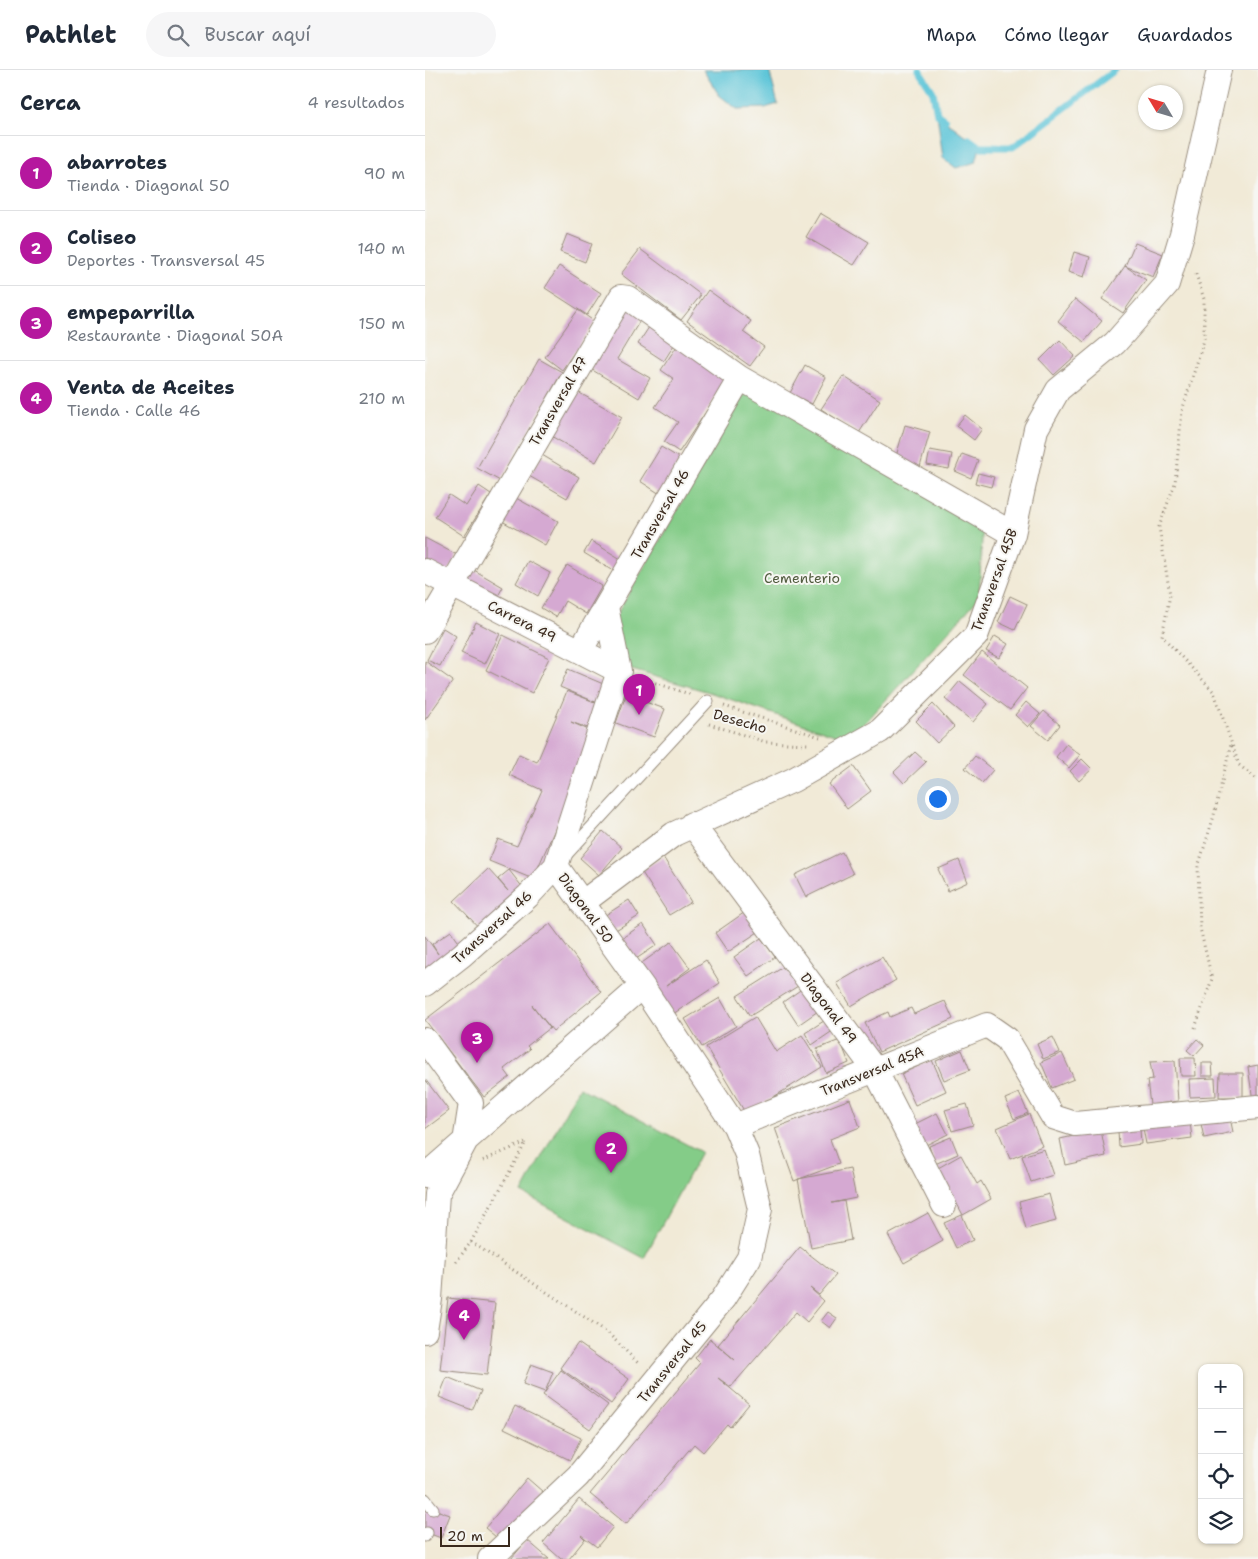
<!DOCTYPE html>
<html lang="es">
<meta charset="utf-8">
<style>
body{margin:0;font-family:"Shantell Sans",sans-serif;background:#f6f6f7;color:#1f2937}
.controls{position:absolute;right:15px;bottom:15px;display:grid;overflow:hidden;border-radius:10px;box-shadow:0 1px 4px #0004}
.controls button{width:45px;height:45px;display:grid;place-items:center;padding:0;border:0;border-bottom:1px solid #e0e1e3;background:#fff;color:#1f2937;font:25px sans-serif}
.compass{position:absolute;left:713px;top:15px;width:45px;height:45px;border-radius:50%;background:#fff;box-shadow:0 1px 4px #0004;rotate:308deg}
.scale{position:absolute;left:15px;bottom:12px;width:70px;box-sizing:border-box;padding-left:5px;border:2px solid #3b2a1e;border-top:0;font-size:14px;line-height:18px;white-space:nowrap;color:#3b2a1e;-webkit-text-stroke:4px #f6f6f2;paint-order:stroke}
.you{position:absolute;left:512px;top:728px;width:18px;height:18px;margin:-12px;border:4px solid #fff;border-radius:50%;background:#1a73e8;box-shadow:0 0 0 8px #1a73e833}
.badge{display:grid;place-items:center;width:32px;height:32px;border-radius:50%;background:#b5179e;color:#fff;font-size:16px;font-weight:700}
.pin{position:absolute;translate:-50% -41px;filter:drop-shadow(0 1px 2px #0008)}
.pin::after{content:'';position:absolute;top:26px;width:18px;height:15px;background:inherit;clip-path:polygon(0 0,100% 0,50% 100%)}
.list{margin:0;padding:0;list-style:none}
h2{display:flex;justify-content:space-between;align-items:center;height:65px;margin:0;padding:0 20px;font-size:21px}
h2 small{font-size:16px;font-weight:400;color:#747a83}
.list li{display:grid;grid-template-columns:32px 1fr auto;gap:15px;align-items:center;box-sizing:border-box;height:75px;padding:0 20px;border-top:1px solid #e0e1e3}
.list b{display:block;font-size:19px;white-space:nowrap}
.list p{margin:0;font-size:16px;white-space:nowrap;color:#747a83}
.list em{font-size:16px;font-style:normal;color:#747a83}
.icon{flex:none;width:28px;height:28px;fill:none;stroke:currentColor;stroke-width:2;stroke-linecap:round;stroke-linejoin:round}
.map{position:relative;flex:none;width:833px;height:1489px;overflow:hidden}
header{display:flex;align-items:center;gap:30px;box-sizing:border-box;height:70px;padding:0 25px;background:#fff;border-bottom:1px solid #e0e1e3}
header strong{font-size:24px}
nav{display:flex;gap:28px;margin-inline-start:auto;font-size:18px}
.search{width:350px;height:45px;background:#f6f6f7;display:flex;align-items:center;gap:12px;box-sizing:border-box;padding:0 18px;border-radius:28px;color:#747a83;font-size:19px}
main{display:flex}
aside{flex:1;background:#fff}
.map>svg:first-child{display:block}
.green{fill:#84cc88;stroke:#607b53}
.water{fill:#5cc5d8;stroke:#4c787b}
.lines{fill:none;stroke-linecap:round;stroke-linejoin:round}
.stream{stroke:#5cc5d8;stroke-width:7}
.building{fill:#d5a9d2}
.service-casing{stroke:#968a7a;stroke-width:13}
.minor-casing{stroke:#968a7a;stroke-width:26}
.path{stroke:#968a7a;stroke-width:3;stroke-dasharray:1 4;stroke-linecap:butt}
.service{stroke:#fff;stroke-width:11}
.minor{stroke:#fff;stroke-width:24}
.labels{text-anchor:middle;stroke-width:4;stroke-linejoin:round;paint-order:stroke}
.street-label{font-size:14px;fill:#3b2a1e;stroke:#f6f6f2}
.park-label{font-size:14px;fill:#515b3e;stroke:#f6f6f2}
</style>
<header>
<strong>Pathlet</strong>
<div class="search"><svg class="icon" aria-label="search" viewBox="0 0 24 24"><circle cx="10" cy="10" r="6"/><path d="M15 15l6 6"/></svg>Buscar aquí</div>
<nav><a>Mapa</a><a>Cómo llegar</a><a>Guardados</a></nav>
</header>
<main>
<aside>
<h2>Cerca<small>4 resultados</small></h2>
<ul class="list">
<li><span class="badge">1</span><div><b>abarrotes</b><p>Tienda · Diagonal 50</p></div><em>90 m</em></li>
<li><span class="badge">2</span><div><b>Coliseo</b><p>Deportes · Transversal 45</p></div><em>140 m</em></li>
<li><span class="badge">3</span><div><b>empeparrilla</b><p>Restaurante · Diagonal 50A</p></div><em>150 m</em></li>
<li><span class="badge">4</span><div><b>Venta de Aceites</b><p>Tienda · Calle 46</p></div><em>210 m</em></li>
</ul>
</aside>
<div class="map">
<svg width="833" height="1489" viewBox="0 0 833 1489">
<rect width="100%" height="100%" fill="#f6f6f2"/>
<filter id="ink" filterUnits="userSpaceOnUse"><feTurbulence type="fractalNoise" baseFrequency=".02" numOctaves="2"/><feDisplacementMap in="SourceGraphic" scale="10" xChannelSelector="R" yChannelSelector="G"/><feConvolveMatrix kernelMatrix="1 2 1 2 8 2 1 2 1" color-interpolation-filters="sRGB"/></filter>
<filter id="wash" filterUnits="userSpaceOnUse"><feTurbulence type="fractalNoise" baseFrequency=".0096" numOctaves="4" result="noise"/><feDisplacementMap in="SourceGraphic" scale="20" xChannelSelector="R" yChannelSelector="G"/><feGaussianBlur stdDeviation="1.12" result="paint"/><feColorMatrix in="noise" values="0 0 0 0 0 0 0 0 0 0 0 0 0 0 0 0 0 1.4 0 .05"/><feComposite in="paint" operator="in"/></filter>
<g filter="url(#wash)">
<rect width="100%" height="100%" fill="#f1ead7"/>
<path class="green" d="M323,318L558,450L554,528L440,653L418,668L284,622L200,598L189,549Z
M154,1017L276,1082L219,1188L97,1123Z"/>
<path class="water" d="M278,0H344L353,34L340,38L312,39L294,25Z
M512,44L555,77L551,92L531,98L518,88Z"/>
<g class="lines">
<path class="stream" d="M494,0L508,22L512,44L520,50
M544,69L555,77H588L690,0"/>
</g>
<g id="blocks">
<path class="building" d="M395,143L444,172L429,195L381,167Z
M142,164L167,174L160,192L135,182Z
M710,173L738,184L728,207L700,196Z
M215,179L276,225L256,250L196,204Z
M649,182L665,187L659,207L643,202Z
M134,196L176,223L162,245L120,218Z
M700,196L721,210L698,243L677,229Z
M283,220L326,251L318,262L339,277L325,296L262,251Z
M650,229L677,251L659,272L633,251Z
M201,237L217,247L192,289L225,308L214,328L164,298Z
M153,240L170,252L137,300L120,287Z
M228,251L254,267L239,291L213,274Z
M635,270L650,286L629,305L615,290Z
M254,273L305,306L254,382L239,372L253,352L230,337L249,309L236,300Z
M114,289L137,302L75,411L52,398Z
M380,295L401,307L387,334L365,323Z
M418,306L455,330L434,363L396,339Z
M151,321L197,347L171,392L126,366Z
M540,345L557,359L549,370L531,356Z
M480,355L505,362L495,397L470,390Z
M236,377L256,389L235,424L215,411Z
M505,380L527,384L524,399L502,395Z
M537,384L553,390L546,408L530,401Z
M117,385L154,407L142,428L104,406Z
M553,403L569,407L566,417L550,413Z
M54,416L66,424L39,466L10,447L24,425L41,436Z
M91,428L133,451L120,475L77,451Z
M0,468L32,485L20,507L0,496Z
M166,471L196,489L189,501L159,483Z
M103,491L125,503L113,526L91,513Z
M142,495L177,516L161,544L140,531L131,547L116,538Z
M49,500L78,517L68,535L38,517Z
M585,526L602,534L590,560L573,552Z
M51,552L75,564L60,594L36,583Z
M18,558L31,566L15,596L2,590Z
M78,565L124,588L107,623L61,600Z
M570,566L583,574L574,588L561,581Z
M557,582L602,618L585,640L539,605Z
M0,591L28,611L0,650Z
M143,599L183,616L175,634L135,617Z
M535,611L563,634L548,652L520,629Z
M142,621L177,635L168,660L146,652L168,662L163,684L108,809L64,791L73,769L92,776L117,720L84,705L94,684L112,692Z
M201,625L240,639L229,667L191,653Z
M601,632L615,644L603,657L590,645Z
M508,634L529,657L512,673L491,651Z
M619,641L635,655L623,670L606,656Z
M641,674L655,685L644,698L631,687Z
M490,682L501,692L479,713L469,702Z
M550,686L568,700L557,713L540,698Z
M657,689L667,699L654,711L645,701Z
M428,696L446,721L422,739L404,714Z
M178,761L197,778L174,805L155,788Z
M417,782L428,804L381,827L370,805Z
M238,787L266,832L244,845L216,801Z
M534,790L543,812L523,821L513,799Z
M63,799L83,821L73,809L84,800L102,823L58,862L29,831Z
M204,830L214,846L189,861L179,846Z
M323,840L336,860L303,882L290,863Z
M125,854L176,922L128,961L107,935L125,958L102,976L105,979L79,999L85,1007L59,1027L0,950Z
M218,854L232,875L211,889L197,868Z
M26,861L40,881L0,910V866L13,884L7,874Z
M336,868L350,887L323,906L309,887Z
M246,872L265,898L241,916L281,890L295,913L248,944L214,895Z
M457,887L471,910L426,936L412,913Z
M360,896L373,916L325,946L312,926Z
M381,916L396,939L373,955L358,932Z
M295,928L311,956L277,977L260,949Z
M520,931L528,949L454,982L440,953L463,942L465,947L486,938L489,944Z
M330,947L351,982L377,965L397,997L321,1044L281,977Z
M402,949L409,960L387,975L380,963Z
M628,967L635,982L618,989L612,974Z
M772,969L779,975L769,986L762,980Z
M415,970L424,993L401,1003L392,979Z
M537,980L545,1000L519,1010L511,991Z
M637,983L649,1009L627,1018L616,992Z
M755,988H770L771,1006H756Z
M507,990L521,1021L490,1035L476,1004Z
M750,991L753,1031L725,1035L722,1010L728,1009L725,992Z
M777,993H787L788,1006H777Z
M833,995V1031H828L823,997Z
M795,1003H818V1027H794Z
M790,1008L791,1026L765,1027L764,1009Z
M0,1009L24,1041L0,1059Z
M594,1023L603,1043L589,1049L580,1029Z
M425,1029L435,1057L405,1069L414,1094L369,1111L350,1058Z
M542,1034L548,1055L527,1061L520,1040Z
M512,1043L523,1064L499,1076L488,1055Z
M804,1043L808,1062L779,1068L775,1049Z
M604,1044L617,1076L585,1089L572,1058Z
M765,1052L767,1068L721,1074L718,1058Z
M715,1059L716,1074L694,1077L693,1061Z
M676,1060L681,1086L640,1095L635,1069Z
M526,1067L533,1084L510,1094L504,1076Z
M619,1079L628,1105L606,1112L597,1086Z
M536,1085L552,1114L556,1111L566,1129L538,1145L513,1098Z
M425,1099L431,1128L407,1133L419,1131L426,1170L386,1178L373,1109Z
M624,1124L631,1151L601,1159L594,1132Z
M503,1143L518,1171L479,1193L463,1165Z
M537,1145L548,1170L531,1178L519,1153Z
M375,1177L411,1205L394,1225L385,1218L399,1231L382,1252L371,1242L306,1317L293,1308L324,1334L305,1357L302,1354L278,1382L269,1374L201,1454L165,1424L275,1293L270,1288L285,1269L310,1290L293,1275Z
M23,1228L70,1233L62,1305L15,1300Z
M403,1242L412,1248L405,1258L396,1251Z
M153,1273L204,1309L186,1334L135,1298Z
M106,1294L128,1302L120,1322L98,1314Z
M136,1300L183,1335L165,1359L118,1325Z
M22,1307L56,1321L47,1340L14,1327Z
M90,1336L156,1368L145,1390L79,1358Z
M102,1408L118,1422L76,1471L60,1458Z
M154,1429L188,1457L172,1477L156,1465L160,1469L144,1489H136L118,1473Z
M0,1436L25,1445L16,1468L0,1462Z
M102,1470L124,1489H86Z"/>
</g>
</g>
<g filter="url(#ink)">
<use href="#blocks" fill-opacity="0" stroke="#968a7a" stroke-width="1"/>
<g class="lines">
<g class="service-casing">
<path id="service" d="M141,785L283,631
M0,1429L8,1439
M0,1466L2,1463"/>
</g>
<g class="minor-casing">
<path id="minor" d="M0,501L194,601
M0,561L196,227L203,228L315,308L588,464
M155,581L315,308
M267,754L450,1000L519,1135
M157,833L249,764L368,710L455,661L551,566L588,464L611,359L633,320L690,273L742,214L757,164L794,0
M0,914L37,885L103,826L131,796L194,601L181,537
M0,970L46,1033L40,1072L12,1124L5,1229L0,1261
M310,1056L562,955L582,969L628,1047L650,1054L833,1037
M0,1106L217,916
M65,1489L153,1406L298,1229L324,1188L335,1139L322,1085L310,1056L217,916L131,796"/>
</g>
<path class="path" d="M771,204L779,229V270L757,341L750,413L734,457L745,525L737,566L789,622L814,695L833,710
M216,608L267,625
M299,636L395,667
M284,654L341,672L383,674
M770,958L787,909L775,858L773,797L788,749L806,674
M46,1172L101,1072L57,1091
M31,1192L46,1172L182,1262L214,1294"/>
<use href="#service" class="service"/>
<use href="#minor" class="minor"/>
</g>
</g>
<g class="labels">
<g class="street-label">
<text transform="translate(133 331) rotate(-60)" y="5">Transversal 47</text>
<text transform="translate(235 444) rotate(-60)" y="5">Transversal 46</text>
<text transform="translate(569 510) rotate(-70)" y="5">Transversal 45B</text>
<text transform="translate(97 551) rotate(27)" y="5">Carrera 49</text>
<text transform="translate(315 651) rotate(16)" y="5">Desecho</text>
<text transform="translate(161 838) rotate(54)" y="5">Diagonal 50</text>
<text transform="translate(67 857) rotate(-42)" y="5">Transversal 46</text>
<text transform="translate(404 938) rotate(53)" y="5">Diagonal 49</text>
<text transform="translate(447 1001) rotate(-22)" y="5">Transversal 45A</text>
<text transform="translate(247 1292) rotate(-51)" y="5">Transversal 45</text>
</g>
<g class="park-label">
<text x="377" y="513">Cementerio</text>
</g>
</g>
</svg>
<div class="controls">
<button>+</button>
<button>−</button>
<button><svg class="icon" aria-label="locate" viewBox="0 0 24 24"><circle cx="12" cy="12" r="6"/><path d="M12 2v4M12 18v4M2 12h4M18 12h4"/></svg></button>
<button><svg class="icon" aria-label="layers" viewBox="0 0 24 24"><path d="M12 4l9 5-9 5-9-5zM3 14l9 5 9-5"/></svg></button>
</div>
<svg class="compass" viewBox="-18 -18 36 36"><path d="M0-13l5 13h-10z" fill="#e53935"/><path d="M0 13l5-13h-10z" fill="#747a83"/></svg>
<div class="scale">20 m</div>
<div class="you"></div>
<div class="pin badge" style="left:214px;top:645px">1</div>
<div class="pin badge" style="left:186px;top:1103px">2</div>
<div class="pin badge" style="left:52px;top:993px">3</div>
<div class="pin badge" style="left:39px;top:1270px">4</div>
</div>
</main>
